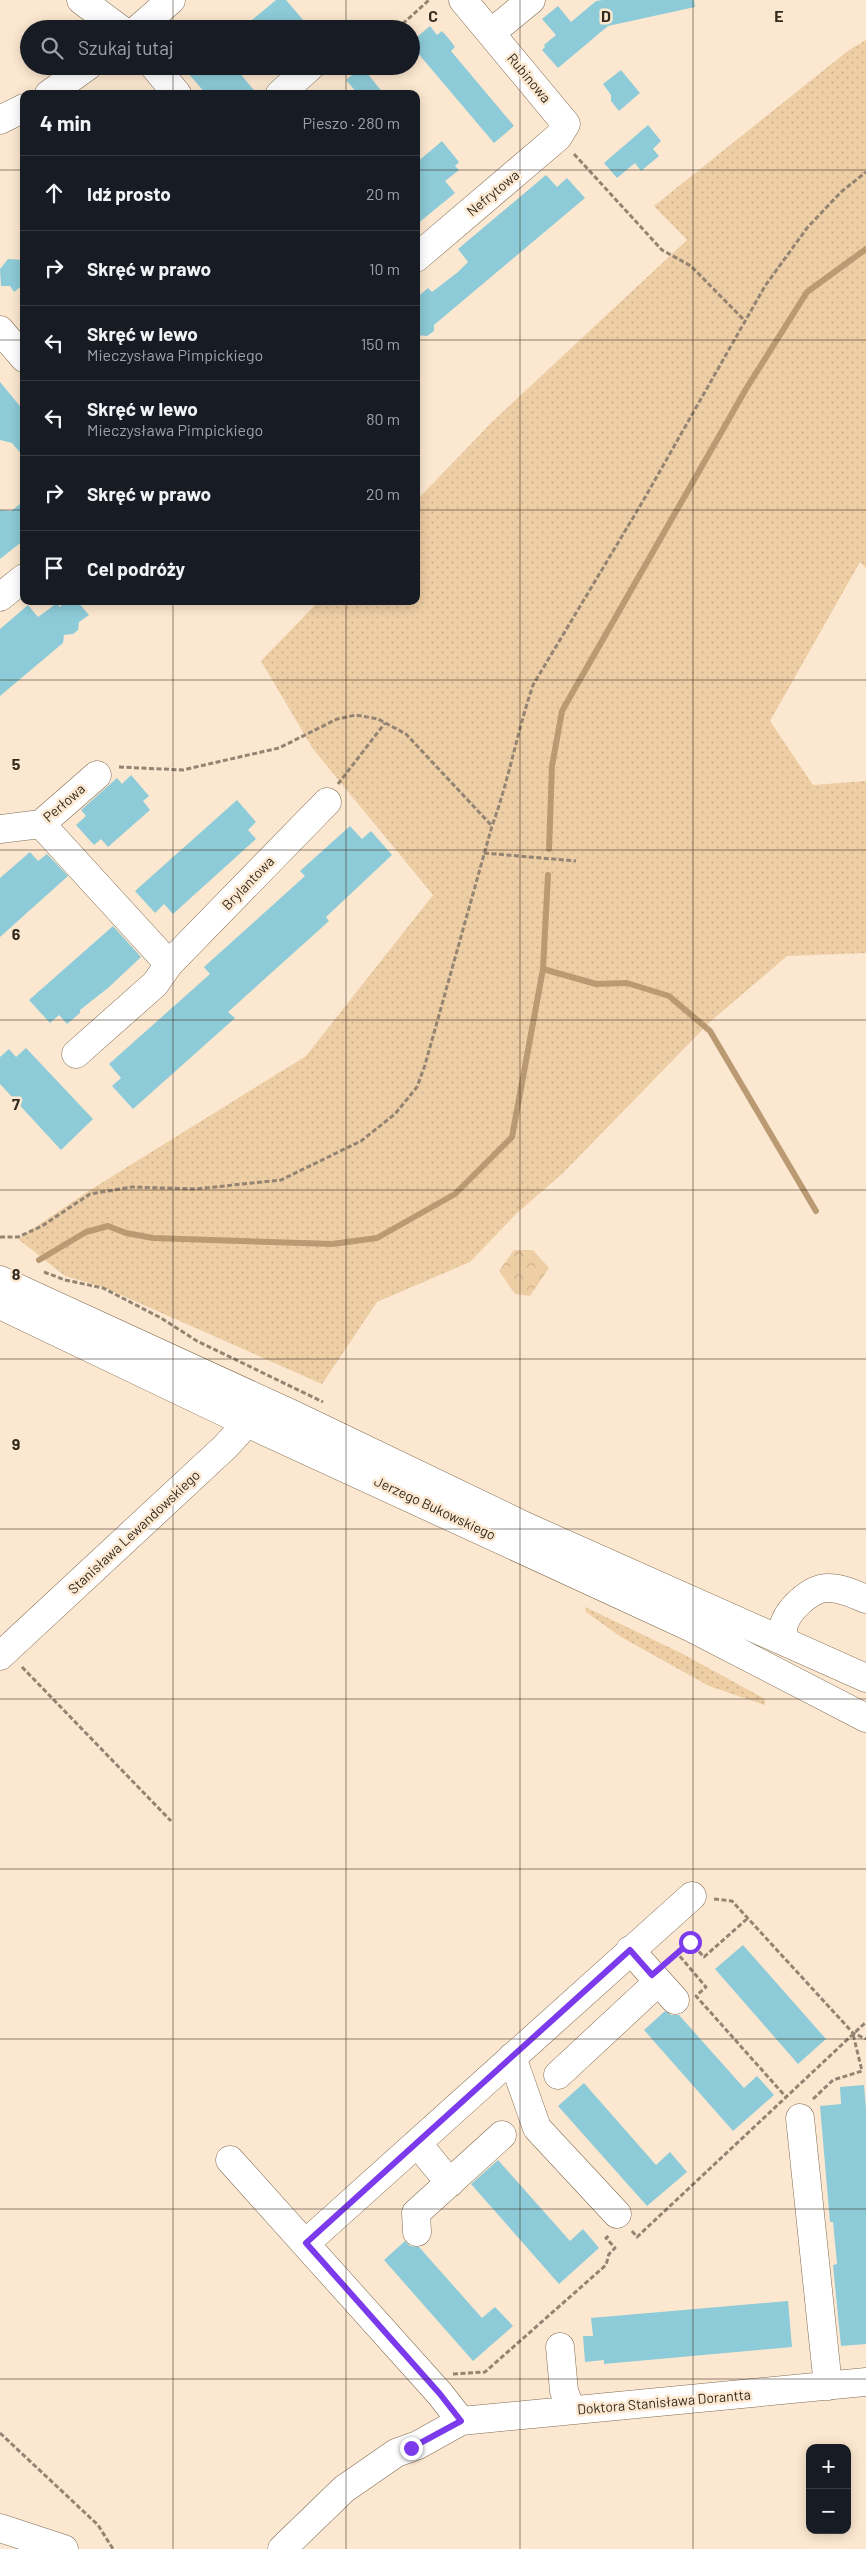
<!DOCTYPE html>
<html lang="pl">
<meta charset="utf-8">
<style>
body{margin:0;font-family:Barlow,sans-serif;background:#242831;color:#f1f3f6}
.controls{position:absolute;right:15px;bottom:15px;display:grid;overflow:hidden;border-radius:10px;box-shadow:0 2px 12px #0003}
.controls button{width:45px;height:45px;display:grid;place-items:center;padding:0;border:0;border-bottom:1px solid #363941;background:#171b24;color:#f1f3f6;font:25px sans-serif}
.stop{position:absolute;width:15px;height:15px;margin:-11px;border:4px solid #7c3aed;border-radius:50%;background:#fff}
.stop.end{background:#7c3aed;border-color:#fff;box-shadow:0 1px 5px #0008}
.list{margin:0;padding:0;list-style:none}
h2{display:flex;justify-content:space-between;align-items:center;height:65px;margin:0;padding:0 20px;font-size:21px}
h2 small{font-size:16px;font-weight:400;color:#9ea1a6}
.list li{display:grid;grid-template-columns:32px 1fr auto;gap:15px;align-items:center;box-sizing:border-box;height:75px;padding:0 20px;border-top:1px solid #363941}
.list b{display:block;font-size:19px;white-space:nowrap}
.list p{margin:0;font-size:16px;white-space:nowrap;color:#9ea1a6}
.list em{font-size:16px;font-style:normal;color:#9ea1a6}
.icon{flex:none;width:28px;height:28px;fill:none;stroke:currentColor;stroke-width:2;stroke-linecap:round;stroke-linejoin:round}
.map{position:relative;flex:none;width:866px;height:2549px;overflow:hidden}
.search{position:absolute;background:#171b24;box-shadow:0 2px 12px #0003;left:20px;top:20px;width:400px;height:55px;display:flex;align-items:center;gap:12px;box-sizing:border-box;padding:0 18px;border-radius:28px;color:#9ea1a6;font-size:19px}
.panel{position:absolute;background:#171b24;box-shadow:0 2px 12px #0003;left:20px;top:90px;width:400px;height:515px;border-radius:10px}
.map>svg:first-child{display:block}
.grass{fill:url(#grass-dots)}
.forest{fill:url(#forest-crowns)}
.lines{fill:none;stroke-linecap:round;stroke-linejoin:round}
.stream{stroke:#ba9a72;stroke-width:6}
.building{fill:#8dcbd8}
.minor-casing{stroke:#816b50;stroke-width:29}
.path{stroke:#938473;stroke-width:3;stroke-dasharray:5 2.5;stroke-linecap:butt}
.minor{stroke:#fff;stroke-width:28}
.route{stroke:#7c3aed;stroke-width:6}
.grid{fill:none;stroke:#332a1e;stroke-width:1;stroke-opacity:0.55}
.labels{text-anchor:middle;stroke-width:5;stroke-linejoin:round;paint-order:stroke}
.street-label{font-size:14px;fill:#332a1e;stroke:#fce8d0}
.grid-label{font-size:16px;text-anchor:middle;font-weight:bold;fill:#332a1e;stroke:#fce8d0;stroke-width:5;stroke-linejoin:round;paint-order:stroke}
</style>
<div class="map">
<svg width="866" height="2549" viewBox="0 0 866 2549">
<defs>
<pattern id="grass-dots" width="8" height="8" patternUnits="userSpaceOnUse" patternTransform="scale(1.25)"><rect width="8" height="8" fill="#eecea5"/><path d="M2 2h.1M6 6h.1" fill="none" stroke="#cdb18e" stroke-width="1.8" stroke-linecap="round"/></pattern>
<pattern id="forest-crowns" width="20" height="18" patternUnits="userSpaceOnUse" patternTransform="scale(1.25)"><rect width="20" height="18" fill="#eecea5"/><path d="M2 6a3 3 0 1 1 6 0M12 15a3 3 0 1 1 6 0" fill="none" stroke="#cdb18e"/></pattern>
</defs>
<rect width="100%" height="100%" fill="#fce8d0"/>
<path class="grass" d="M866,40V568L860,562L770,721L813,785L866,781V953L787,956L711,1021L562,1174L517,1213L470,1262L377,1302L322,1384L103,1287L65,1276L18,1239L87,1192L306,1056L433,895L313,749L261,661L319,601H416V501L493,421L687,240L654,206L849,50Z
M585,1607L681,1653L765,1699V1705L709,1686L621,1637L586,1612Z"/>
<path class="forest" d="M514,1250H533L549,1268L530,1296L515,1294L499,1271Z"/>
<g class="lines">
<path class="stream" d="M549,849L552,766L562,711L746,389L807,292L866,249
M543,969L596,984L627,983L669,996L710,1031L816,1211
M39,1260L86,1232L108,1226L126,1233L153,1238L332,1244L377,1238L455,1194L512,1137L543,969L548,875"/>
</g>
<path class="building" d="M276,0H286L304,21L294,29H241Z
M603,0H694L695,7L608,26L558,68L542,50L545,47L544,45L556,35L542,19L558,6L571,22L596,1Z
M430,26L437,35L442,31L449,39L455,47L451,51L514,126L494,143L411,45V42Z
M182,66H234L257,94H206Z
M362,67L384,94H358L346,80Z
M621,70L640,93L619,111L611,101V95L603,84Z
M648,125L661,141L653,149L659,156L641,171L635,163L617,178L604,163Z
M442,141L459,162L455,166L459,170L445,181L455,193L416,225V163Z
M546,175L557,187L567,178L585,198L434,325V331L427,336L416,335V298L428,288L432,292L458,272L468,262L458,249Z
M8,259L24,260V284L14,292L10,286H1L0,269Z
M0,382L24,411V457L12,443L0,440Z
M24,501V540L0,559V510L11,511Z
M67,601H77L89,615L79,622L78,630L73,634L64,635L63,643L0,696V629L28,605L38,617L57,603L60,607Z
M131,775L149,796L143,801L150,810L108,847L101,839L94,845L76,825L86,816L81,810L117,778L122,784Z
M237,800L256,822L248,830L256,839L173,914L164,904L155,913L135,891Z
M350,826L362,839L371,831L392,855L326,917L329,921L228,1012L235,1018L133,1109L112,1086L121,1078L109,1064L210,974L204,967L305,876L300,871Z
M30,852L38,861L47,854L68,876L0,937V878Z
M113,926L141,957L108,988L80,1010V1013L67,1024L59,1015L50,1023L29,1000Z
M26,1048L93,1119L61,1150L0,1084V1057L9,1049L16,1057Z
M743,1945L826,2039L798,2064L715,1969Z
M665,2011L671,2015H679L744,2088L757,2076L774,2095L733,2131L644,2030Z
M584,2083L656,2165L670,2152L687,2172L647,2206L558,2106Z
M864,2085L866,2109V2344L841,2346L833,2265L837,2264L833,2222H830L820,2106L841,2104L840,2087Z
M498,2160L570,2241L583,2229L599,2248L559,2284L471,2184Z
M405,2241L410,2246L419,2247L482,2318L495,2307L513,2326L473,2361L384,2260Z
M788,2301L792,2347L604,2364V2360L585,2362L583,2336H593L591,2318Z"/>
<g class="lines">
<g class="minor-casing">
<path id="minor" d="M81,0L120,29
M138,29L171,0
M491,33L531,0
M154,66L177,94
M49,94L88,66
M280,94L311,66
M0,120L24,108
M416,258L558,137L566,124L463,0
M0,330L24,358
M0,597L24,578
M41,824L169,964
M0,829L41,824L97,775
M76,1054L155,984L169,964L327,802
M0,1280L294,1415L527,1527L866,1678
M0,1305L247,1423L690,1627L866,1718
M787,1643C785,1638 782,1634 783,1628C786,1611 810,1588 828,1588C842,1588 854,1594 866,1599
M0,1656L225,1447L247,1423L254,1407
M630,1950L675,2000
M512,2057L537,2128L617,2214
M558,2075L658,1982
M800,2118L828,2386
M417,2143L450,2183
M230,2160L440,2394L461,2421
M417,2232L416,2213L502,2135
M306,2243L692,1896
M560,2347L564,2391L571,2410
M0,2528L64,2549
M282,2549L344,2489L396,2453L418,2445L461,2421L866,2382"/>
</g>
<path class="path" d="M397,29L429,0
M574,154L662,250L691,266L745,321
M119,767L183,770L213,763L279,748L337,719L356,715L378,719L406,734L492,826
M338,784L385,723
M484,853L576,861
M0,1237H18L42,1226L90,1194L132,1187L195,1189L281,1180L361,1141L395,1114L417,1087L425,1065L492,826C509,780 517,732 533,685L643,501L765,286L807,228L841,192L866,172
M44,1272L65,1280L103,1288L161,1318L197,1341L323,1402
M22,1667L171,1821
M714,1899L732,1901L853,2033L866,2039
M677,1953L690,1942L704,1957L748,1918
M669,1960L677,1953L706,1987L696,1996L786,2097
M813,2099L833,2080L862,2071L853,2034
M632,2231L637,2237L866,2022
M453,2374L485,2372L606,2265L609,2254L615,2248L606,2238L610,2235
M0,2433L98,2525L113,2549"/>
<use href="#minor" class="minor"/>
</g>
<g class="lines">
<path class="route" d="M411,2448L461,2421L440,2394L306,2243L630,1950L652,1975L690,1942"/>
</g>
<path class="grid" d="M173,0V29M346,0V29M520,0V2549M693,0V2549M173,66V94M346,66V94M0,170H24M416,170H866M0,340H24M416,340H866M0,510H24M416,510H866M173,601V2549M346,601V2549M0,680H866M0,850H866M0,1020H866M0,1190H866M0,1359H866M0,1529H866M0,1699H866M0,1869H866M0,2039H866M0,2209H866M0,2379H866"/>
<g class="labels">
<g class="street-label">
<text transform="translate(529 78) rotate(50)" y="5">Rubinowa</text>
<text transform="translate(493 193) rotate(-40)" y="5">Nefrytowa</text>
<text transform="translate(64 803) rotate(-41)" y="5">Perłowa</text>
<text transform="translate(248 883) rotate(-46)" y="5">Brylantowa</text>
<text transform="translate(435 1508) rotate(25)" y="5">Jerzego Bukowskiego</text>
<text transform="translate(134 1532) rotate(-43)" y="5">Stanisława Lewandowskiego</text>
<text transform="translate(664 2402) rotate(-5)" y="5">Doktora Stanisława Dorantta</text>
</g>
</g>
<g class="grid-label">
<text x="433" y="22">C</text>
<text x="606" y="22">D</text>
<text x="779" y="22">E</text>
<text x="16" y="770">5</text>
<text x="16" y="940">6</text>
<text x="16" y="1110">7</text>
<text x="16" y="1280">8</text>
<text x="16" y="1450">9</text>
</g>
</svg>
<div class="controls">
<button>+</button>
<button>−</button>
</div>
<div class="stop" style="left:690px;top:1942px"></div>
<div class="stop end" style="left:411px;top:2448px"></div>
<div class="search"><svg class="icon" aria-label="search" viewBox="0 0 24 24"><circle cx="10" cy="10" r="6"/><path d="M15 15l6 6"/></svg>Szukaj tutaj</div>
<section class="panel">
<h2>4 min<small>Pieszo · 280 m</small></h2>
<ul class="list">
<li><svg class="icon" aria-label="ahead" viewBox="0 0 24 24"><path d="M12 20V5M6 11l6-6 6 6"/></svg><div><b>Idź prosto</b></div><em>20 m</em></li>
<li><svg class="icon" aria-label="right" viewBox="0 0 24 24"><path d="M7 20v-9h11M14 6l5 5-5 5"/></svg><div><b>Skręć w prawo</b></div><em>10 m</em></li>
<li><svg class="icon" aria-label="left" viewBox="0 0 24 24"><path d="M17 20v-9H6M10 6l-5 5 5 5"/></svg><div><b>Skręć w lewo</b><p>Mieczysława Pimpickiego</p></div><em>150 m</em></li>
<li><svg class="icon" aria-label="left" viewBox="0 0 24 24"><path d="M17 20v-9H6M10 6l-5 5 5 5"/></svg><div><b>Skręć w lewo</b><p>Mieczysława Pimpickiego</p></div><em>80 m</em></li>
<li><svg class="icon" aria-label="right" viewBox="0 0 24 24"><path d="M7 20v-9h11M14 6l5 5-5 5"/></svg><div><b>Skręć w prawo</b></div><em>20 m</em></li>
<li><svg class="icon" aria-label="arrive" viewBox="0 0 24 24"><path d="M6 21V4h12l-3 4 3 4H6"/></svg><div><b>Cel podróży</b></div></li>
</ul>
</section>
</div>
